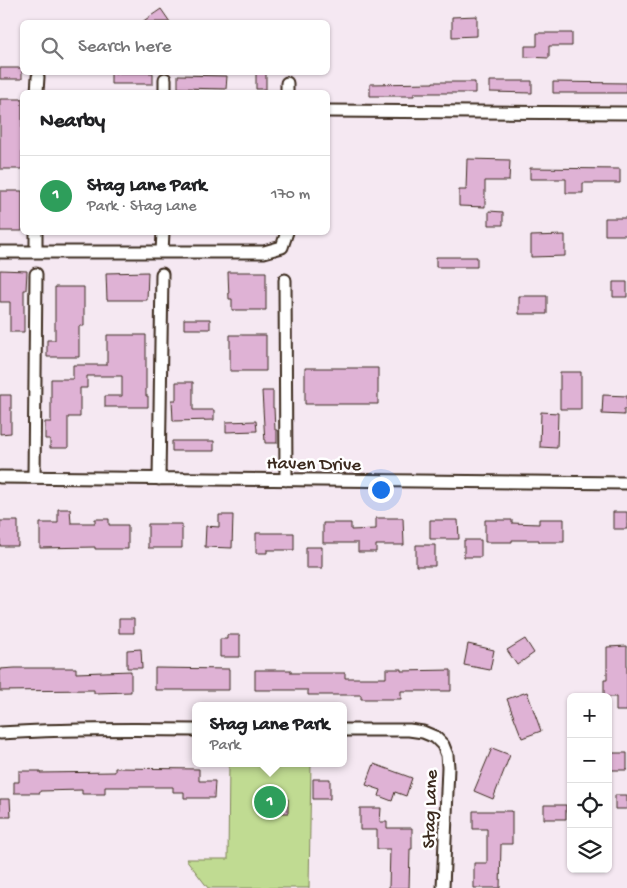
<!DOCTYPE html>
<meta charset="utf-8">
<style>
body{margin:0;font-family:"Gochi Hand",sans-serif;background:#f6f6f6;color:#202124}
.controls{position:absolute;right:15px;bottom:15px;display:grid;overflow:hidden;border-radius:8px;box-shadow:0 1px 4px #0004}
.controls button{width:45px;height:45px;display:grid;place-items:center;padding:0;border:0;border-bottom:1px solid #e0e0e0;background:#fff;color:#202124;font:25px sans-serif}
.you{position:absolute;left:380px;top:489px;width:18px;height:18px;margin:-12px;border:4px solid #fff;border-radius:50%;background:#1a73e8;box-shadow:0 0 0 8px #1a73e833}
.badge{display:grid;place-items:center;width:32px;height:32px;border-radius:50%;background:#3b2a1e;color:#fff;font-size:16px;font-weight:700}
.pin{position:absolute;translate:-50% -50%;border:2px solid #fff;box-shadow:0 1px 5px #0006}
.popup{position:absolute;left:192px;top:702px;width:155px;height:65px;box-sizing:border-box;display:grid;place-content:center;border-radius:8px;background:#fff;filter:drop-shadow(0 1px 4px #0005);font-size:16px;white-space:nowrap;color:#757577}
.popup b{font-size:19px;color:#202124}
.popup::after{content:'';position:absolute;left:50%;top:100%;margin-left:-10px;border:10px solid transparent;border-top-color:#fff}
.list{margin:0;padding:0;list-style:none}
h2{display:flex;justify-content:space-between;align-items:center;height:65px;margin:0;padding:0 20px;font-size:21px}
h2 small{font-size:16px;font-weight:400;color:#757577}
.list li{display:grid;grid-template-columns:32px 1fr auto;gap:15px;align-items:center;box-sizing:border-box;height:80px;padding:0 20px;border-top:1px solid #e0e0e0}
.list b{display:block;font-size:19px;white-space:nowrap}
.list p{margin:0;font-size:16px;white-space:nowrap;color:#757577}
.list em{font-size:16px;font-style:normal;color:#757577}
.icon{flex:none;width:28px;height:28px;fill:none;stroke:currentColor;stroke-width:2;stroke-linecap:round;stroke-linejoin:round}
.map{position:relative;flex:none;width:627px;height:888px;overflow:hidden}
.search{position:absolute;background:#fff;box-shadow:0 1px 4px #0004;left:20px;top:20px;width:310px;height:55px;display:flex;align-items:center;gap:12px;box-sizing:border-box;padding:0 18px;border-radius:8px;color:#757577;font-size:19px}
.panel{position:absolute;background:#fff;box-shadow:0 1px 4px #0004;left:20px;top:90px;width:310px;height:145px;border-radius:8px}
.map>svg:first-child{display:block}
.green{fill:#c0db92;stroke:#7e8258}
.building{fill:#dfb2d5;stroke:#3b2a1e}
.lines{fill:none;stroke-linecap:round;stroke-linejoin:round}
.street-casing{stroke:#3b2a1e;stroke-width:15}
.street{stroke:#fff;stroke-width:11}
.labels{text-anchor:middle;stroke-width:5;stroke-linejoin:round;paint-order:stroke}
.street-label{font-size:19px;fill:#3b2a1e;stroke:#fff}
</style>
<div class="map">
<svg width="627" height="888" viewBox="0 0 627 888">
<rect width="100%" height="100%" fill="#f5e8f2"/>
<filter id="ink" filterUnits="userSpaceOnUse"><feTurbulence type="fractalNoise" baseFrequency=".02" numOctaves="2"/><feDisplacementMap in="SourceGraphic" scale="10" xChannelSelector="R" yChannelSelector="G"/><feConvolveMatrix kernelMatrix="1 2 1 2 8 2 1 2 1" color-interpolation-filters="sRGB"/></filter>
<g filter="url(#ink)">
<path class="green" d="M229,763H311L309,888H208L186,859H228Z"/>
<path class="building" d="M161,9L170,22H142Z
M477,16V36L452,37V17Z
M537,33H572V46H549V58L525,57V46H537Z
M0,68H22V79H0Z
M111,73H153V84H111Z
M256,73H266V89H256Z
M178,75L227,76L226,89L178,88Z
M490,81H532V93L490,92Z
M433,82H475V93H414V96H370V84L433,83Z
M553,82L627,83V93H553Z
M0,99H22V169H0Z
M467,159L510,160L509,181H485V207L459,206V190H466Z
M530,168L620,169V183H583V193H566V179H530Z
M0,191H22V231H0Z
M489,211L503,212V225H489Z
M605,218H627V235H605Z
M565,235V256L531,257V236Z
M436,257H477V267H436Z
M0,270L27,271L26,290H24V332H10V302H0Z
M148,272L147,300H107L106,273Z
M228,272H266V310H232V299H229Z
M613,282H627V297H613Z
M55,287H84V326H79V357H47V340H55Z
M519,296H547V314H519Z
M184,319H210V329H184Z
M107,335H146V396H148V407H105V396H122V376H87V388H80V417H68V448H50V439H45V422H51V379H73V365H107Z
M230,335H266V371H230Z
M305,368H378V404H305Z
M560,372H581V409H560Z
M176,382H193V410H214V420L173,421L172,400H176Z
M262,391H273V408H274L275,430H277V443H265Z
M0,395H11V433L0,434Z
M603,395L627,396V409H624V415L602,414Z
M541,412L558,413L557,448L540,447Z
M256,421L257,431L226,432V422Z
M172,441H214V451H172Z
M58,509H70L71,523H95V519H109V525H128V549H95V547L40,548V523H58Z
M613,512H627V529H613Z
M219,515H233L232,548L205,547L206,526L219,527Z
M376,518H403L404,545H376V552H358V543H323V523H351V530L376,529Z
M539,519H564V542H539V540H512V542H485V520H512V523L539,524Z
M430,520H458L459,539H430Z
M0,521H18V546H0Z
M148,524H182V548H148Z
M256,533H294V550H267V553H256Z
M464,540H481V557H464Z
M416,545H435V566H416Z
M306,547H322V568H306Z
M119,619H134V633H119Z
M227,635H240V657H220V639H227Z
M525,639L534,653L517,665L507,650Z
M468,644L494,650L490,670L464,665Z
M627,646V711H616V697H604V680H607V647Z
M141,649L142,668H127V650Z
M15,668H76V673L131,671V692L94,693V690L0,691V669Z
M155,668L229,669V690H155Z
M386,669H401V671L451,670V691H401V699H361V695H308V690H255V670H291V673H345V678H386Z
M527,692L541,731L522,738L507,699Z
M492,748L510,755L493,799L474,791Z
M608,753H627V770H608Z
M374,764L412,778L406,796L395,792L392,801L379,796L381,790L366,785Z
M115,768L199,769V781H215L214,798H184V792H173V787H105V794H82V790L40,791V793H14V782H19V771H40V773L115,772Z
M313,779H330V799H313Z
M615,795H627V809H615Z
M0,799H10L11,817H0Z
M276,799H288V813H276Z
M544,805H566V819H544Z
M360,808H381L380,822H387V828H412V849H410L409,888H389L390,849H377V830H360Z
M473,811H512V844H501L500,888H474V863H487V829H473Z"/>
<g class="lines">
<g class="street-casing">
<path id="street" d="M37,92L38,77
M165,92V79
M287,92V83
M328,111L627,113
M0,252H264L282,247L287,232
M36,252V232
M162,252L163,232
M285,280L286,480
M0,477L627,483
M34,477L36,274
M159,479L162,274
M344,730H409L423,732L435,737L443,745L447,755L448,767L443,888
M0,733C65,729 131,729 196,730"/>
</g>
<use href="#street" class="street"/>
</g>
</g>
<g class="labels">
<g class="street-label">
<text transform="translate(314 462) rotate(1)" y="7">Haven Drive</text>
<text transform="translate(428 809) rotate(-88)" y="7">Stag Lane</text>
</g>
</g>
</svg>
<div class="controls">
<button>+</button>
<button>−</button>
<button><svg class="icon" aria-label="locate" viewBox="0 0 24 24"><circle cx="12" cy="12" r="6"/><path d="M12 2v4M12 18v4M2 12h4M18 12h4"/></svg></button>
<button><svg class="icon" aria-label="layers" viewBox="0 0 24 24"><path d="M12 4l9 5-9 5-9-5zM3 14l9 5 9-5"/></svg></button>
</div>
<div class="you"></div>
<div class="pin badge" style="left:270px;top:802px;background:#2e9e5b">1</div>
<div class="popup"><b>Stag Lane Park</b>Park</div>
<div class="search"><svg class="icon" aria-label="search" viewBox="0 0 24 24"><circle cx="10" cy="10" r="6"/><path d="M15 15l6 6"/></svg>Search here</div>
<section class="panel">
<h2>Nearby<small></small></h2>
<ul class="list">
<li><span class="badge" style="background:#2e9e5b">1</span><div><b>Stag Lane Park</b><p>Park · Stag Lane</p></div><em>170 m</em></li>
</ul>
</section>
</div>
